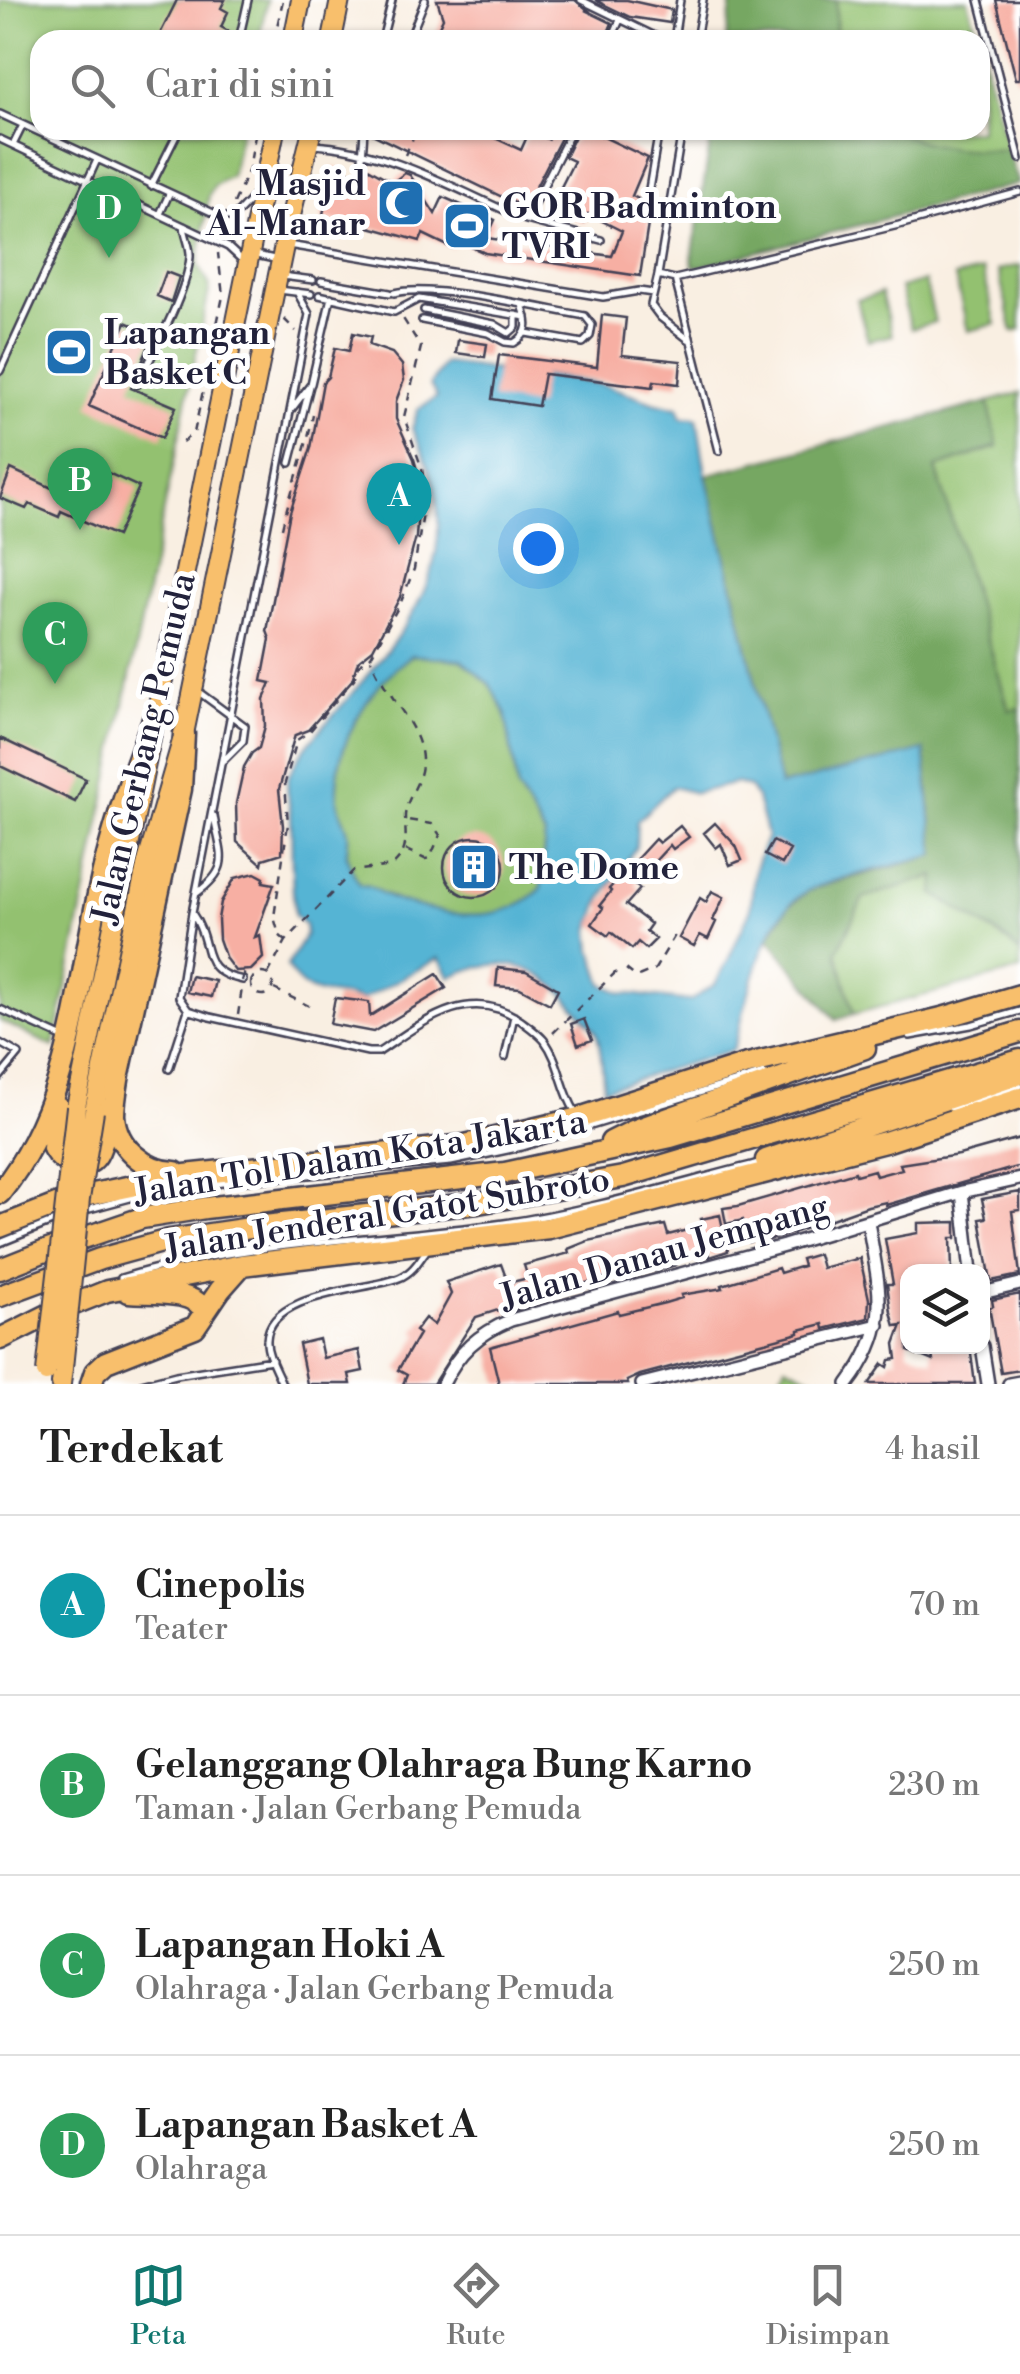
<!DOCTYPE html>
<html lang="id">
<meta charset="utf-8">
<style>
body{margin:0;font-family:"Libre Bodoni",serif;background:#f2f2f2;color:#222}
.controls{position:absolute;right:30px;bottom:30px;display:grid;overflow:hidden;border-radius:20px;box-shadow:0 2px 8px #0004}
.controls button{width:90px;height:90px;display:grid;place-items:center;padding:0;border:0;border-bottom:2px solid #e0e0e0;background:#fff;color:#222;font:50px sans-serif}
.you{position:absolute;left:538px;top:548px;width:35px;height:35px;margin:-25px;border:8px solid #fff;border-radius:50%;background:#1a73e8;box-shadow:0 0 0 15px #1a73e833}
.badge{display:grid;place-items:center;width:65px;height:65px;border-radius:50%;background:#0f766e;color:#fff;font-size:32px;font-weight:700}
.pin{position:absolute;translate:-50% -82px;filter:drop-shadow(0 2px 5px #0008)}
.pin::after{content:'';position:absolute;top:52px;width:35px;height:30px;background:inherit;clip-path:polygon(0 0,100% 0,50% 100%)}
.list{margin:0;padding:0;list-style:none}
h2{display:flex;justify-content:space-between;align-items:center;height:130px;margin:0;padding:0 40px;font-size:42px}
h2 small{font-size:32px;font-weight:400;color:#767676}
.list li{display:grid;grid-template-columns:65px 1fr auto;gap:30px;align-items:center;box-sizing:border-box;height:180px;padding:0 40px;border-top:2px solid #e0e0e0}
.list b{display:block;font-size:38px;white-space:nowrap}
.list p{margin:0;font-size:32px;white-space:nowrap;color:#767676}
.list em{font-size:32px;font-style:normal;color:#767676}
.icon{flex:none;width:55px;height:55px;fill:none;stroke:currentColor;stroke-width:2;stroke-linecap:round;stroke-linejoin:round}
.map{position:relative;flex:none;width:1020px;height:1384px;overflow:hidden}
.search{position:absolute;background:#fff;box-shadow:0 2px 8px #0004;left:30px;right:30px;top:30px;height:110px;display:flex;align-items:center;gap:25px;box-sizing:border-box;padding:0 35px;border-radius:30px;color:#767676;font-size:38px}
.sheet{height:850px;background:#fff}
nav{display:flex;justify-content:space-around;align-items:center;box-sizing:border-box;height:140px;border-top:2px solid #e0e0e0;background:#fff;font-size:28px;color:#767676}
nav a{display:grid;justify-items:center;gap:5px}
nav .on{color:#0f766e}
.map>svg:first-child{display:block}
.green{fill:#93c170;stroke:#5a7256;stroke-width:2.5}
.forest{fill:#76a762;stroke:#4c644e;stroke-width:2.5}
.water{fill:#55b4d4;stroke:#3c6b88;stroke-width:2.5;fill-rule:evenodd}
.building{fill:#f7afa3}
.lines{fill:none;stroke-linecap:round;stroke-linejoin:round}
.lane-casing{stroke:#424154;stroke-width:10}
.street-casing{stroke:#424154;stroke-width:16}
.primary-casing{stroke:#424154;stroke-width:22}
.highway-casing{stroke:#424154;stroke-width:25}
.path{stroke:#424154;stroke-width:2.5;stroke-dasharray:8 8;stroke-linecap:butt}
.lane{stroke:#fff;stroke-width:5}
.street{stroke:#fff;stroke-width:11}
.primary{stroke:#f8bf6c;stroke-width:18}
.highway{stroke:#f8bf6c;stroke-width:20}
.primary-bridge-casing{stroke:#424154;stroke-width:22;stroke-linecap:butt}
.path-bridge{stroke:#424154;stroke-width:2.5;stroke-dasharray:8 8;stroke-linecap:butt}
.primary-bridge{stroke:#f8bf6c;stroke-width:18}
.labels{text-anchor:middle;stroke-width:10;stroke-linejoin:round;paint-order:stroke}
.poi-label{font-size:35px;font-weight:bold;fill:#22223b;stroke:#fff;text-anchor:start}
.street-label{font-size:35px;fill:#22223b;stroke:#fff}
</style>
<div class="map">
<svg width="1020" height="1384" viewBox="0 0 1020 1384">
<rect width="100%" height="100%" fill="#fff"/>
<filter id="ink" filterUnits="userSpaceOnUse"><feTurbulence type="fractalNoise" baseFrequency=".01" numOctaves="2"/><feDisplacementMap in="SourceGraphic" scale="20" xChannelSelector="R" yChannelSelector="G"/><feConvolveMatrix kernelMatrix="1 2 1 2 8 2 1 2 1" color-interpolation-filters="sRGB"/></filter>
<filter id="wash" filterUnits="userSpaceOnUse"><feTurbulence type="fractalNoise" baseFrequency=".0048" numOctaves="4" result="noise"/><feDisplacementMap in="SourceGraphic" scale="40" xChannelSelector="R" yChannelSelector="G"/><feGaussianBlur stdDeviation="2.25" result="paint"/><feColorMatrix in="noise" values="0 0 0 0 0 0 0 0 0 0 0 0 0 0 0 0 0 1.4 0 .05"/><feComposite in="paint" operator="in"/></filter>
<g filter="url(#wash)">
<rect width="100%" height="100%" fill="#f9efe2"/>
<path class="green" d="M0,0H267L259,40H40V130H241L231,176L215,185L209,195L198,264L210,286L54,1047L0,1021Z
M836,0H968L979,40H836Z
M980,45L1008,150C969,150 929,149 893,130H980Z
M1020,265V330L1013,332L998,270Z
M983,270L996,324L968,331L955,277Z
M925,281L935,322L911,329L900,288Z
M881,293L892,335L868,341L857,300Z
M1020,393V708L1009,711L936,468L998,447L988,402Z
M412,655L461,660L489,683L505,712L518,790L545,835L541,889C494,933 417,915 367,885L360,886C356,877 349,867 347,857C346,849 349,841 348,833C346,823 340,814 338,803C330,749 369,686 412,655Z
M936,876L934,894L1009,942L1020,954V970L854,1014L836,952L863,898Z
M786,1365L819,1381L818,1384H777Z"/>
<path class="forest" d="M732,0H836V40H726Z
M712,130H893C929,149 969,150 1008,150L1019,184L699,267L693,266L692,259Z
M988,402L998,446L936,468L1009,710L1020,708V954L1009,941L934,894L935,876L863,898L837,952L854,1014L836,1020L768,938L788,907L811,889L935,855L924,751L780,786L706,475Z"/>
<path class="water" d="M444,363C495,370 548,374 598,384C627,390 651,405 679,407L681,417L697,418L706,475L780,786L924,750L935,855C896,866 852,873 814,888C760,910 749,1002 733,1050L604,1089C602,1072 602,1051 597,1035C593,1023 580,1014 573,1005C539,962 499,954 450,977L439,958L362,1000C327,990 307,1002 287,966L306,934L305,925L295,916C291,883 292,849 291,816C290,805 285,788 288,778C298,751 325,725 343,704C421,614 472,548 412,429L418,409L437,397L430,385ZM412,655L461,660L489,683L505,712L518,790L545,835L541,889C499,928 444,915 395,900C382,896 373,884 360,885C356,877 349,866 347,857C346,849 349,841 348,833C346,823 340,813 338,803C330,749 369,686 412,655ZM737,783L749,787L757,799L767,836L755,868L750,911L728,960L715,984L690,1001L622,993L603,984L592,950L590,930L600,901L636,847L637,821L673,787L695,793Z"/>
<g id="blocks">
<path class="building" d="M177,0H225L221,8L228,12L221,27L230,32L226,40H157Z
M437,0H575L588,10H585L612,23L605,40H446L435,35L443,18Z
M595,0H627L672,10L670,23L630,17Z
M996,0H1020V79H1016Z
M370,130H478L521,150L530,130H565L525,208L370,133Z
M578,130H589L648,158L632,196L651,205L640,276L485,253L456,240L452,248L423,234L420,241L351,222L350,225L322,219L333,168L348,171L344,189L356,178H366L368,168L393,182L405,173L410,175L435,214L443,197L495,220L487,238L612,256L622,231L588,214L584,223L551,207L574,161L565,157Z
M166,272L179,277L171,302L157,296Z
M602,315L626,318L622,355L681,361L679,384L654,381L653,387L544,374L538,406L492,399L499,355L597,367Z
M126,322L154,334L131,388L176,407L162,438L89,406Z
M353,333L371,337L369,345L392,353L402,365L404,380L396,401V419L414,459L420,481L416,537L400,597L373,649L358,661L352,680L308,730L295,735L279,789L283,826L282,853L263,859L262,864L237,842L236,803L244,767L252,753L259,748L265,726L264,699L271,683L262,681L270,639L267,631L290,512L311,448L323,382L328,377L335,348L349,351Z
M458,340L487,344L485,357L456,353Z
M82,461L139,487L117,536L61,511L59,517L29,504L26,509L0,498L11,469L67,495Z
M0,738L86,779L75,802L0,766Z
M715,823L736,846L742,860L730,865L721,844L716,848L704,833Z
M680,826L689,837L673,849L670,845L634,884L640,889L626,905L651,924L646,931L656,939L646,949L638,942L632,949L611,932L608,936L592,924L603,908L600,905L611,891L609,889L655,839L659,843Z
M444 867a30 30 0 1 1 60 0a30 30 0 1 1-60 0Z
M773,841L790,850L782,864L765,855Z
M255,873L264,878L263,882L274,884L255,937L260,935L263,958L251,970L235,971L226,959L219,939L218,919L221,902L235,878Z
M712,891L724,897L713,920L716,922L708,939L700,935L694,946L679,938L700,898L706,902Z
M498,968L526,971L558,989L550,1004L520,988L496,986Z
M437,974L446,988L373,1032L330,1024L335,998L369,1002L370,1016Z
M191,976L215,981L211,997L187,992Z
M584,1019L592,1040L578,1045L571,1024Z
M1020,1138V1166L886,1205V1202L868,1206L781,1237L769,1240L768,1236L749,1242L743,1220L726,1224L723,1208L738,1206L855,1172L856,1175L874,1170L876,1176L902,1169L900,1164L959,1155Z
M1020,1192V1210L1012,1211L1020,1275L991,1281L980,1219L986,1218L982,1199Z
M720,1215L728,1251L709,1257L708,1251L675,1259L676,1265L655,1271L654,1267L599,1279L576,1286L577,1290L532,1299L533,1304L502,1314L501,1309L476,1317L433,1384H403L407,1375L398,1370L419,1334L415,1331L425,1318L434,1325L451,1294L446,1282L501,1264L508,1283L528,1278L524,1265L569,1253L568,1249L588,1241L665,1225L668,1235L703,1226L701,1219Z
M956,1222V1238H951L952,1272H908V1351L933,1361L931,1346H970L975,1384H869L883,1364L888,1367L890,1360L897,1359L895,1344L902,1325L895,1326L891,1312L887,1284H893L885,1239L918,1233V1223Z
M818,1254L822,1268L860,1258L869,1299L868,1318L824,1329L823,1324L799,1330V1333L640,1375L627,1381L628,1384H499L490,1347L618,1311L619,1314L665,1303L682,1298L681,1295L723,1288L722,1285L778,1268L780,1273L803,1266L801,1259Z
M1020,1294V1370L1001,1373L989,1307L993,1306L992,1300Z
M319,1339L323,1358L359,1350L363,1371L349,1374L351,1384H307L299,1344Z"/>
</g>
</g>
<g filter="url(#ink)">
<use href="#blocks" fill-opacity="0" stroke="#424154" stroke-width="2.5"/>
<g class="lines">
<g class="lane-casing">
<path id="lane" d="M581,0L663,40
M979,0L1020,159
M239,40L248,0
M382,40L392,0
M409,40L425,0
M611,40L620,20
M674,40L680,0
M696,40L703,0
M0,114L222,217H234L255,195
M682,130L658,275L675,279L899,225L1020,192
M0,139L228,247L242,260
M13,145L23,125
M312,145C386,148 459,191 526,220L572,130
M361,174L364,130
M151,186L179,130
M648,195L659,130
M160,214L169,194
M526,220L601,240
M258,229L281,235
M288,245L603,297L639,291L653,293
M256,255L279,260
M658,275L651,305L660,317L688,339
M282,276L313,280
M675,279L719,451
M321,281L390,293
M279,290L311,294
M297,292L309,314L192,913L179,997L188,1010L210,1017L368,1052H379C423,1022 469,984 520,1020C528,1026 537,1032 544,1040C560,1061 561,1089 575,1111
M394,293C433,283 540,308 585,316L592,325L590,336L583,343L526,333
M319,295L394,312L419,299L526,317
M424,310L494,324L509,333L516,327V315
M422,320L488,333L505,342L514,343C531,333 528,321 522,305
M0,371L97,160
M138,384C154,350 187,293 190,257C191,247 185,237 184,226
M291,410L311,384L331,297
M290,463L310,386
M196,690L245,726L243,741L224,760
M197,893C233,866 220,855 214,816
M192,913C215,946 196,971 243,980
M0,1009L66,1039
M910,1036L971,1025L1020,1011
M0,1043L19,1054L0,1077
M505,1057L514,1016
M169,1069L188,1010
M951,1108L1020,1086
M82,1211L145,1194L222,1183L451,1162L522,1147L764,1073
M0,1243L57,1220
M121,1278C245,1240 377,1241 504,1223C592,1210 678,1183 763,1162
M141,1384L176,1375L272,1360
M282,1384C277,1371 266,1354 267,1340C269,1292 365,1291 399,1278C412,1273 419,1261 426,1251"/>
</g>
<g class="street-casing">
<path id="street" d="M962,1192L971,1272
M982,1293L1020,1284
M982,1346L988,1384
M443,1384C458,1352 478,1334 511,1320L784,1246L962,1192L1020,1179
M642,1384L878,1325
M848,1384C893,1325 879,1290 868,1222
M1009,1384L1020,1382"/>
</g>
<g class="primary-casing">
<path id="primary" d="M293,40L301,0
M332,40L340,0
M76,1107L275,130
M94,1111L147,862L184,734L286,236L312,130
M61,1384L63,1368"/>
</g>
<g class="highway-casing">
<path id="highway" d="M58,1107L53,1148C63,1167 89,1174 99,1151C105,1138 106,1123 109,1109
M611,1142L633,1131L865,1048
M766,1160L1020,1074
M175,1172C145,1171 116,1147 114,1115C114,1102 117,1087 119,1074L181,789L184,734
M0,1193C78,1095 76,975 106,860C119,808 138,757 158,707
M0,1227L74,1198L185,1175L465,1145L579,1118L744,1065L942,1018L1020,995
M0,1269L48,1250L142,1218L205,1208L505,1173L671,1137L1020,1032
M129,1292C151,1294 195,1289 205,1312
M0,1296L100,1259L169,1240L264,1226L478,1203L623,1177L1020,1060
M0,1339L52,1313L107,1291L242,1265L549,1228L885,1142L1020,1098
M91,1384L95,1372L106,1362L195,1327L220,1290L242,1265"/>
</g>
<path class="path" d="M274,40L283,0
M528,130L554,142
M405,155L417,130
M234,203L249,169L256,130
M284,319L296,331
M182,442L194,433L223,296L218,253
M282,528C291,489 305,455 313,415
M406,850L425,859L430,858L440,835L432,824L407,820
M286,941L279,935L274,917L288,824L285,783L297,740L310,731L354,679L359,665L371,656L401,602L414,569L426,495L422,469L404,417L421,347L402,317
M626,969L636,977L655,969L678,930
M251 984a11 11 0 1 1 22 0a11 11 0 1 1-22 0Z
M268,974L286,941L353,871L392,866C410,851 405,837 405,816C406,797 421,784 422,764C424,727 383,694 371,659
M274,989L309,1006
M238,1015L242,988
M553,1033L616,972"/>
<use href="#lane" class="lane"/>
<use href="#street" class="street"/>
<use href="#primary" class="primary"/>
<use href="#highway" class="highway"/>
<g class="primary-bridge-casing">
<path id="primary-bridge" d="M63,1368L80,1199L94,1111
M46,1372L76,1107"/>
</g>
<path class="path-bridge" d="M242,981L245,971"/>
<use href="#primary-bridge" class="primary-bridge"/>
</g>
</g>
<defs>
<g id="mosque-square" transform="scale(2.5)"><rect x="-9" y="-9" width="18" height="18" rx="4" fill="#1f6fb2" stroke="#fff"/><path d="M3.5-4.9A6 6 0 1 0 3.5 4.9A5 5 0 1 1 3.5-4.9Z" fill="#fff"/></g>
<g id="stadium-square" transform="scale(2.5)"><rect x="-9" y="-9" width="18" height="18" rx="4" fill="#1f6fb2" stroke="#fff"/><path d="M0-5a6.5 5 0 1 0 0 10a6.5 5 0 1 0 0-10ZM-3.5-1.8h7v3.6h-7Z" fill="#fff"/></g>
<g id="building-square" transform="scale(2.5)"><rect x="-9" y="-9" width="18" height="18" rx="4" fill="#1f6fb2" stroke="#fff"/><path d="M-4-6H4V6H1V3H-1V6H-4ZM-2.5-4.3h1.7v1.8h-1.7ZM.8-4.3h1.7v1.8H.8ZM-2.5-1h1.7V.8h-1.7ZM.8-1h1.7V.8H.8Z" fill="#fff"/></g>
</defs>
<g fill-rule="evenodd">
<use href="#mosque-square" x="401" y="203"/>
<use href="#stadium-square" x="467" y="226"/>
<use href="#stadium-square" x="69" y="352"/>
<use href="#building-square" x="474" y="867"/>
</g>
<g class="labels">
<g class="poi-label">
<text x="366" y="195" text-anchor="end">Masjid<tspan x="366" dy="40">Al-Manar</tspan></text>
<text x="502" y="218">GOR Badminton<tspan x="502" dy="40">TVRI</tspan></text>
<text x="104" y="344">Lapangan<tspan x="104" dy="40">Basket C</tspan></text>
<text x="509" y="879">The Dome</text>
</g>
<g class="street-label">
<text transform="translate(143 748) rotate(-77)" y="12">Jalan Gerbang Pemuda</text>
<text transform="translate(360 1156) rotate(-9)" y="12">Jalan Tol Dalam Kota Jakarta</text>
<text transform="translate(387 1213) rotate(-9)" y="12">Jalan Jenderal Gatot Subroto</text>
<text transform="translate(664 1251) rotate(-16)" y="12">Jalan Danau Jempang</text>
</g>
</g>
</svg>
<div class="controls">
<button><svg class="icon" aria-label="layers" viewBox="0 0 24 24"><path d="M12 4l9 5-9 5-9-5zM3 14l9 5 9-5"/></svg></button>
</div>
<div class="you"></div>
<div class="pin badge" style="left:399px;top:545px;background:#0f9aa8">A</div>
<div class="pin badge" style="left:80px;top:530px;background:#2e9e5b">B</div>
<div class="pin badge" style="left:55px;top:684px;background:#2e9e5b">C</div>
<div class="pin badge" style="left:109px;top:258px;background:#2e9e5b">D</div>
<div class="search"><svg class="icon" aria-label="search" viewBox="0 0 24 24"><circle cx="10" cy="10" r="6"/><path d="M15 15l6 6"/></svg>Cari di sini</div>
</div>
<section class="sheet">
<h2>Terdekat<small>4 hasil</small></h2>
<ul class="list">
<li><span class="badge" style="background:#0f9aa8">A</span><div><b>Cinepolis</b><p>Teater</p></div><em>70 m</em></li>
<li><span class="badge" style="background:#2e9e5b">B</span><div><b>Gelanggang Olahraga Bung Karno</b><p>Taman · Jalan Gerbang Pemuda</p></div><em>230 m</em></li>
<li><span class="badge" style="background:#2e9e5b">C</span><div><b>Lapangan Hoki A</b><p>Olahraga · Jalan Gerbang Pemuda</p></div><em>250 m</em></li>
<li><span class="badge" style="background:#2e9e5b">D</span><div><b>Lapangan Basket A</b><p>Olahraga</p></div><em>250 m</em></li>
</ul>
</section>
<nav>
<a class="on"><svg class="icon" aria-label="map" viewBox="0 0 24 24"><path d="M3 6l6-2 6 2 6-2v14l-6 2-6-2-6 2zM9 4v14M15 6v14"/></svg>Peta</a>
<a><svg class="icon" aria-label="directions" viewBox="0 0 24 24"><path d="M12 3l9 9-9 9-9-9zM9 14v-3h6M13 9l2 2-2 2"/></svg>Rute</a>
<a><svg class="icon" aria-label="saved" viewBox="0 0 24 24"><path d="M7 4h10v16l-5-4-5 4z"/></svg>Disimpan</a>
</nav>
